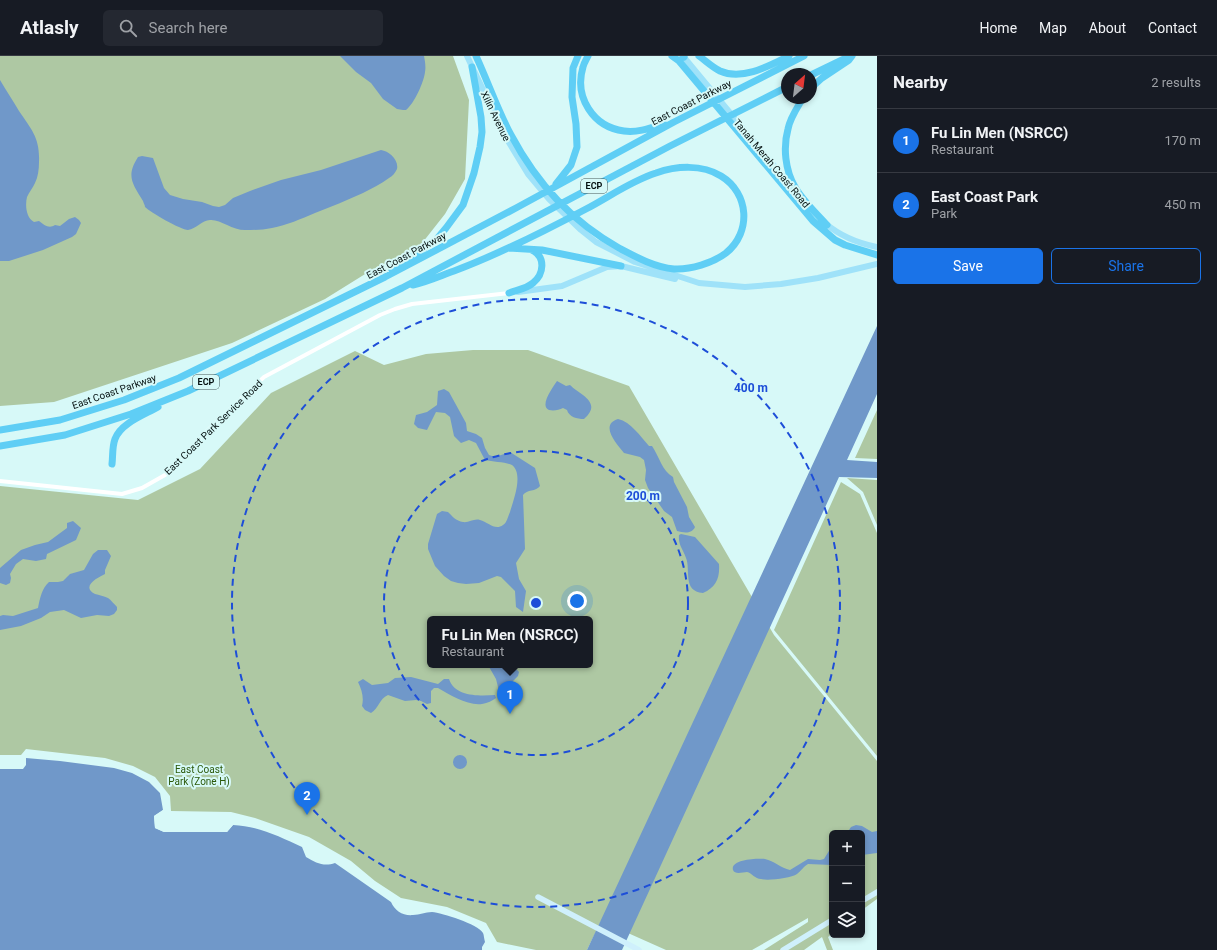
<!DOCTYPE html>
<meta charset="utf-8">
<style>
body{margin:0;font-family:Roboto,sans-serif;background:#242831;color:#f1f3f6}
.controls{position:absolute;right:12px;bottom:12px;display:grid;overflow:hidden;border-radius:6px;box-shadow:0 2px 6px #0003}
.controls button{width:36px;height:36px;display:grid;place-items:center;padding:0;border:0;border-bottom:1px solid #363941;background:#171b24;color:#f1f3f6;font:20px sans-serif}
.compass{position:absolute;left:781px;top:12px;width:36px;height:36px;border-radius:50%;background:#171b24;box-shadow:0 2px 6px #0003;rotate:28deg}
.you{position:absolute;left:577px;top:545px;width:14px;height:14px;margin:-10px;border:3px solid #fff;border-radius:50%;background:#1a73e8;box-shadow:0 0 0 6px #1a73e833}
.badge{display:grid;place-items:center;width:26px;height:26px;border-radius:50%;background:#1a73e8;color:#fff;font-size:13px;font-weight:700}
.pin{position:absolute;translate:-50% -33px;filter:drop-shadow(0 1px 2px #0008)}
.pin::after{content:'';position:absolute;top:21px;width:14px;height:12px;background:inherit;clip-path:polygon(0 0,100% 0,50% 100%)}
.popup{position:absolute;left:427px;top:560px;width:166px;height:52px;box-sizing:border-box;display:grid;place-content:center;border-radius:6px;background:#171b24;filter:drop-shadow(0 1px 3px #0005);font-size:13px;white-space:nowrap;color:#9ea1a6}
.popup b{font-size:15px;color:#f1f3f6}
.popup::after{content:'';position:absolute;left:50%;top:100%;margin-left:-8px;border:8px solid transparent;border-top-color:#171b24}
.list{margin:0;padding:0;list-style:none}
h2{display:flex;justify-content:space-between;align-items:center;height:52px;margin:0;padding:0 16px;font-size:17px}
h2 small{font-size:13px;font-weight:400;color:#9ea1a6}
.list li{display:grid;grid-template-columns:26px 1fr auto;gap:12px;align-items:center;box-sizing:border-box;height:64px;padding:0 16px;border-top:1px solid #363941}
.list b{display:block;font-size:15px;white-space:nowrap}
.list p{margin:0;font-size:13px;white-space:nowrap;color:#9ea1a6}
.list em{font-size:13px;font-style:normal;color:#9ea1a6}
.actions{display:flex;gap:8px;padding:12px 16px}
.actions a{flex:1;padding:9px 0;border:1px solid #1a73e8;border-radius:6px;text-align:center;font-size:14px;color:#1a73e8}
.actions .main{background:#1a73e8;color:#fff}
.icon{flex:none;width:22px;height:22px;fill:none;stroke:currentColor;stroke-width:2;stroke-linecap:round;stroke-linejoin:round}
.map{position:relative;flex:none;width:877px;height:894px;overflow:hidden}
header{display:flex;align-items:center;gap:24px;box-sizing:border-box;height:56px;padding:0 20px;background:#171b24;border-bottom:1px solid #363941}
header strong{font-size:19px}
nav{display:flex;gap:22px;margin-inline-start:auto;font-size:14px}
.search{width:280px;height:36px;background:#242831;display:flex;align-items:center;gap:10px;box-sizing:border-box;padding:0 14px;border-radius:6px;color:#9ea1a6;font-size:15px}
main{display:flex}
aside{flex:1;background:#171b24}
.map>svg:first-child{display:block}
.green{fill:#aec8a3;fill-rule:evenodd}
.water{fill:#7098c9}
.pier{fill:#d7f9f8}
.lines{fill:none;stroke-linecap:round;stroke-linejoin:round}
.street{stroke:#fff;stroke-width:4}
.secondary{stroke:#cff0fc;stroke-width:5.5}
.primary{stroke:#9fe2f9;stroke-width:6}
.highway{stroke:#5fcef5;stroke-width:7}
.ring{fill:none;stroke:#1d4ed8;stroke-width:2;stroke-dasharray:7 5}
.labels{text-anchor:middle;stroke-width:4;stroke-linejoin:round;paint-order:stroke}
.shield{fill:#d7f9f8;stroke:#445656;stroke-width:1}
.shield-label{font-size:9px;font-weight:bold;fill:#051010}
.street-label{font-size:10px;fill:#051010;stroke:#d7f9f8}
.park-label{font-size:10px;fill:#2b5809;stroke:#d7f9f8}
.centre{fill:#1d4ed8;stroke:#d7f9f8;stroke-width:2}
.ring-label{font-size:12px;text-anchor:middle;font-weight:bold;fill:#1d4ed8;stroke:#d7f9f8;stroke-width:4;stroke-linejoin:round;paint-order:stroke}
</style>
<header>
<strong>Atlasly</strong>
<div class="search"><svg class="icon" aria-label="search" viewBox="0 0 24 24"><circle cx="10" cy="10" r="6"/><path d="M15 15l6 6"/></svg>Search here</div>
<nav><a>Home</a><a>Map</a><a>About</a><a>Contact</a></nav>
</header>
<main>
<div class="map">
<svg width="877" height="894" viewBox="0 0 877 894">
<rect width="100%" height="100%" fill="#d7f9f8"/>
<path class="green" d="M0,0H453L469,44L465,123L445,158L419,191L370,215L325,243L232,287L54,346L0,350Z
M473,294H528L629,330L774,579L877,705V843L862,854V777H832V878L828,881L833,894H827L822,881L804,894H764L808,866V862L752,894H666L601,865L587,894H536L497,886L486,867L447,851L401,842L375,825L351,805L309,781L255,762L231,756L171,755L170,740L155,721L133,710L105,702L26,693L21,699H0V430L138,444L200,413L271,337L355,295L384,309L426,298ZM430,563H590V609H430Z
M877,354V403L855,402Z
M847,422L877,424V469L863,436Z
M841,426L860,438L877,477V700L774,574Z"/>
<path class="water" d="M340,0H424C425,5 426,11 425,16C424,26 414,48 406,54H403L397,53L383,43L371,27L356,16Z
M0,24C6,34 13,45 19,55C32,74 40,82 39,106C39,113 38,121 35,127C33,132 29,136 27,141C25,149 26,162 34,166L39,165C44,169 49,173 55,169L60,170L69,163L75,161L79,164L81,167L76,178L72,181L43,194L9,205H0Z
M381,94C389,95 399,104 397,113C395,117 393,120 389,122C381,128 372,132 363,137C347,144 331,151 315,157C301,163 287,169 272,172C263,174 253,174 245,174C232,174 220,163 210,164C202,164 196,173 188,174C181,174 150,156 145,151C145,149 143,146 143,145C132,127 126,120 138,101L142,100L153,102L164,132L170,139L183,143L202,146L213,150L219,151L225,149L233,142L250,135L281,124L321,114Z
M877,270V338L847,404L877,406V422L839,421L622,894H587Z
M557,325L566,330L570,329C580,339 603,346 584,363C577,363 569,361 567,354L563,352C559,354 554,355 549,354C539,350 553,331 557,325Z
M444,333L449,336L466,367L467,375L476,378L482,382L485,392L489,399L495,401L510,396L535,412L540,430C536,436 527,433 523,439L525,493L516,507L519,523L526,535L523,556L516,551L515,535L501,521L497,520L479,527L466,528L458,527L451,525L444,520L435,510L428,493V488L437,458L442,455L448,456C452,460 456,465 463,466C469,467 474,462 480,464C488,466 495,475 503,469C507,467 508,460 510,456C513,445 524,418 512,409C506,406 493,406 485,404L476,387L469,384L461,387L454,380L450,361L445,357L436,356L427,374L418,372L414,368L416,359L427,356L437,349L438,335Z
M618,363C631,366 640,380 649,390H652C659,400 662,415 673,421L674,426L687,451L689,461L695,471C692,478 684,477 677,475L672,461L664,455L648,432L645,424L646,414L644,404L640,401L624,397C617,388 599,369 618,363Z
M73,465L81,472L76,484L47,498L46,503L36,505L23,503L16,508L10,518L11,522L10,527L6,529L0,527V512L21,494L35,489L48,486L67,472V467Z
M681,478L695,481L719,508C720,522 716,531 703,537C682,535 691,514 686,502C683,493 678,489 679,479Z
M98,494H107L111,500L105,514V518C99,521 80,530 95,538C99,539 104,540 108,542C111,544 114,548 117,551V554L114,558L109,560L97,559L81,562L64,554L50,556L41,562L21,570L0,574V560L3,559L13,560L38,552C40,542 42,532 49,526H58L63,525L70,518L84,514L93,498Z
M488,609C491,609 493,610 495,610C504,612 513,608 519,616L518,620L504,634L499,635L496,623Z
M411,621L438,628L444,623H449C455,641 479,640 495,639L496,642C492,645 488,647 482,648C468,650 450,639 438,632H434L431,635V647L427,648L421,645L416,644L405,645L388,639C379,643 379,652 371,657L365,654L362,650C364,642 362,634 358,626L363,623L372,629L388,627L395,622Z
M453 706a7 7 0 1 1 14 0a7 7 0 1 1-14 0Z
M26,702L60,705L114,712L132,717L149,726L160,737L163,754L154,760L155,772L164,776H227L233,769C258,770 280,781 302,791L306,801C316,807 324,811 335,807L391,846C395,855 403,860 413,859C420,859 425,856 432,856C442,857 478,868 483,877C484,879 484,883 485,886L482,891V894H0V713H23L26,709Z
M856,769L862,770L872,776L877,775V797L862,799V777H847L851,771Z
M832,790V809L808,808C804,810 801,815 797,818C791,822 768,825 761,823C755,823 752,817 747,816C743,816 735,819 733,814C730,803 759,802 765,803C774,805 781,812 790,814L808,803L820,804L824,803Z"/>
<path class="pier" d="M163,754H165L164,756L156,761L157,771L165,774H226L233,767V769L227,776H164L155,772L154,760Z"/>
<g class="lines">
<path class="street" d="M0,425L122,438L142,432L165,419L183,403L204,378L264,321L380,259L395,253L412,248L509,237"/>
<path class="secondary" d="M538,841L639,894
M862,845L877,836
M783,894L832,864"/>
<path class="primary" d="M467,0L505,80L528,118L549,143L581,174L596,186L635,206L699,227L745,231L781,228L818,222L877,208
M683,0L795,135
M825,167C840,180 857,187 877,191
M518,236L562,230L607,211L621,210L675,223"/>
<path class="highway" d="M588,0C586,4 584,7 583,11C574,41 593,71 624,75C637,77 651,72 664,68
M672,0L679,5L813,165L835,184L845,189L877,199
M683,0L684,1
M699,0C706,5 712,11 720,15C742,25 769,10 789,0
M811,19L848,1
M811,32L822,22L849,4L852,0
M803,42C797,52 790,62 788,73C783,91 785,114 795,131C803,145 816,157 827,169
M556,128L571,109L577,91L576,68L572,41L573,12L578,0
M509,192L542,194L621,210
M392,214L436,184L446,172L463,149L474,117L480,91L482,76L481,61L472,11
M413,229C427,226 440,220 454,215C499,198 543,176 586,153C609,141 631,125 656,117C676,110 702,108 721,120C749,137 752,176 726,197C713,207 690,214 674,213C654,211 636,201 619,192C572,166 536,126 511,79C498,55 488,26 476,0
M509,237C517,234 526,233 533,227C544,218 546,201 532,194
M0,374L60,364L124,344L179,322L385,221L516,152L674,66L804,0
M0,390L65,379L131,358L188,335L402,232L670,90L787,31
M112,408C113,400 112,391 115,383C121,367 144,359 158,351"/>
</g>
<g class="ring">
<circle cx="536" cy="547" r="152"/>
<circle cx="536" cy="547" r="304"/>
</g>
<g class="labels">
<g class="shield">
<rect x="581" y="123" width="26" height="14" rx="3"/>
<rect x="193" y="319" width="26" height="14" rx="3"/>
</g>
<g class="shield-label">
<text x="594" y="133">ECP</text>
<text x="206" y="329">ECP</text>
</g>
<g class="street-label">
<text transform="translate(691 46) rotate(-27)" y="4">East Coast Parkway</text>
<text transform="translate(496 60) rotate(64)" y="4">Xilin Avenue</text>
<text transform="translate(772 107) rotate(50)" y="4">Tanah Merah Coast Road</text>
<text transform="translate(406 199) rotate(-28)" y="4">East Coast Parkway</text>
<text transform="translate(114 335) rotate(-19)" y="4">East Coast Parkway</text>
<text transform="translate(213 371) rotate(-44)" y="4">East Coast Park Service Road</text>
</g>
<g class="park-label">
<text x="199" y="717">East Coast<tspan x="199" dy="12">Park (Zone H)</tspan></text>
</g>
</g>
<circle cx="536" cy="547" r="6" class="centre"/>
<g class="ring-label">
<text x="751" y="336">400 m</text>
<text x="643" y="444">200 m</text>
</g>
</svg>
<div class="controls">
<button>+</button>
<button>−</button>
<button><svg class="icon" aria-label="layers" viewBox="0 0 24 24"><path d="M12 4l9 5-9 5-9-5zM3 14l9 5 9-5"/></svg></button>
</div>
<svg class="compass" viewBox="-18 -18 36 36"><path d="M0-13l5 13h-10z" fill="#e53935"/><path d="M0 13l5-13h-10z" fill="#9ea1a6"/></svg>
<div class="you"></div>
<div class="pin badge" style="left:510px;top:658px">1</div>
<div class="popup"><b>Fu Lin Men (NSRCC)</b>Restaurant</div>
<div class="pin badge" style="left:307px;top:759px">2</div>
</div>
<aside>
<h2>Nearby<small>2 results</small></h2>
<ul class="list">
<li><span class="badge">1</span><div><b>Fu Lin Men (NSRCC)</b><p>Restaurant</p></div><em>170 m</em></li>
<li><span class="badge">2</span><div><b>East Coast Park</b><p>Park</p></div><em>450 m</em></li>
</ul>
<div class="actions"><a class="main">Save</a><a>Share</a></div>
</aside>
</main>
